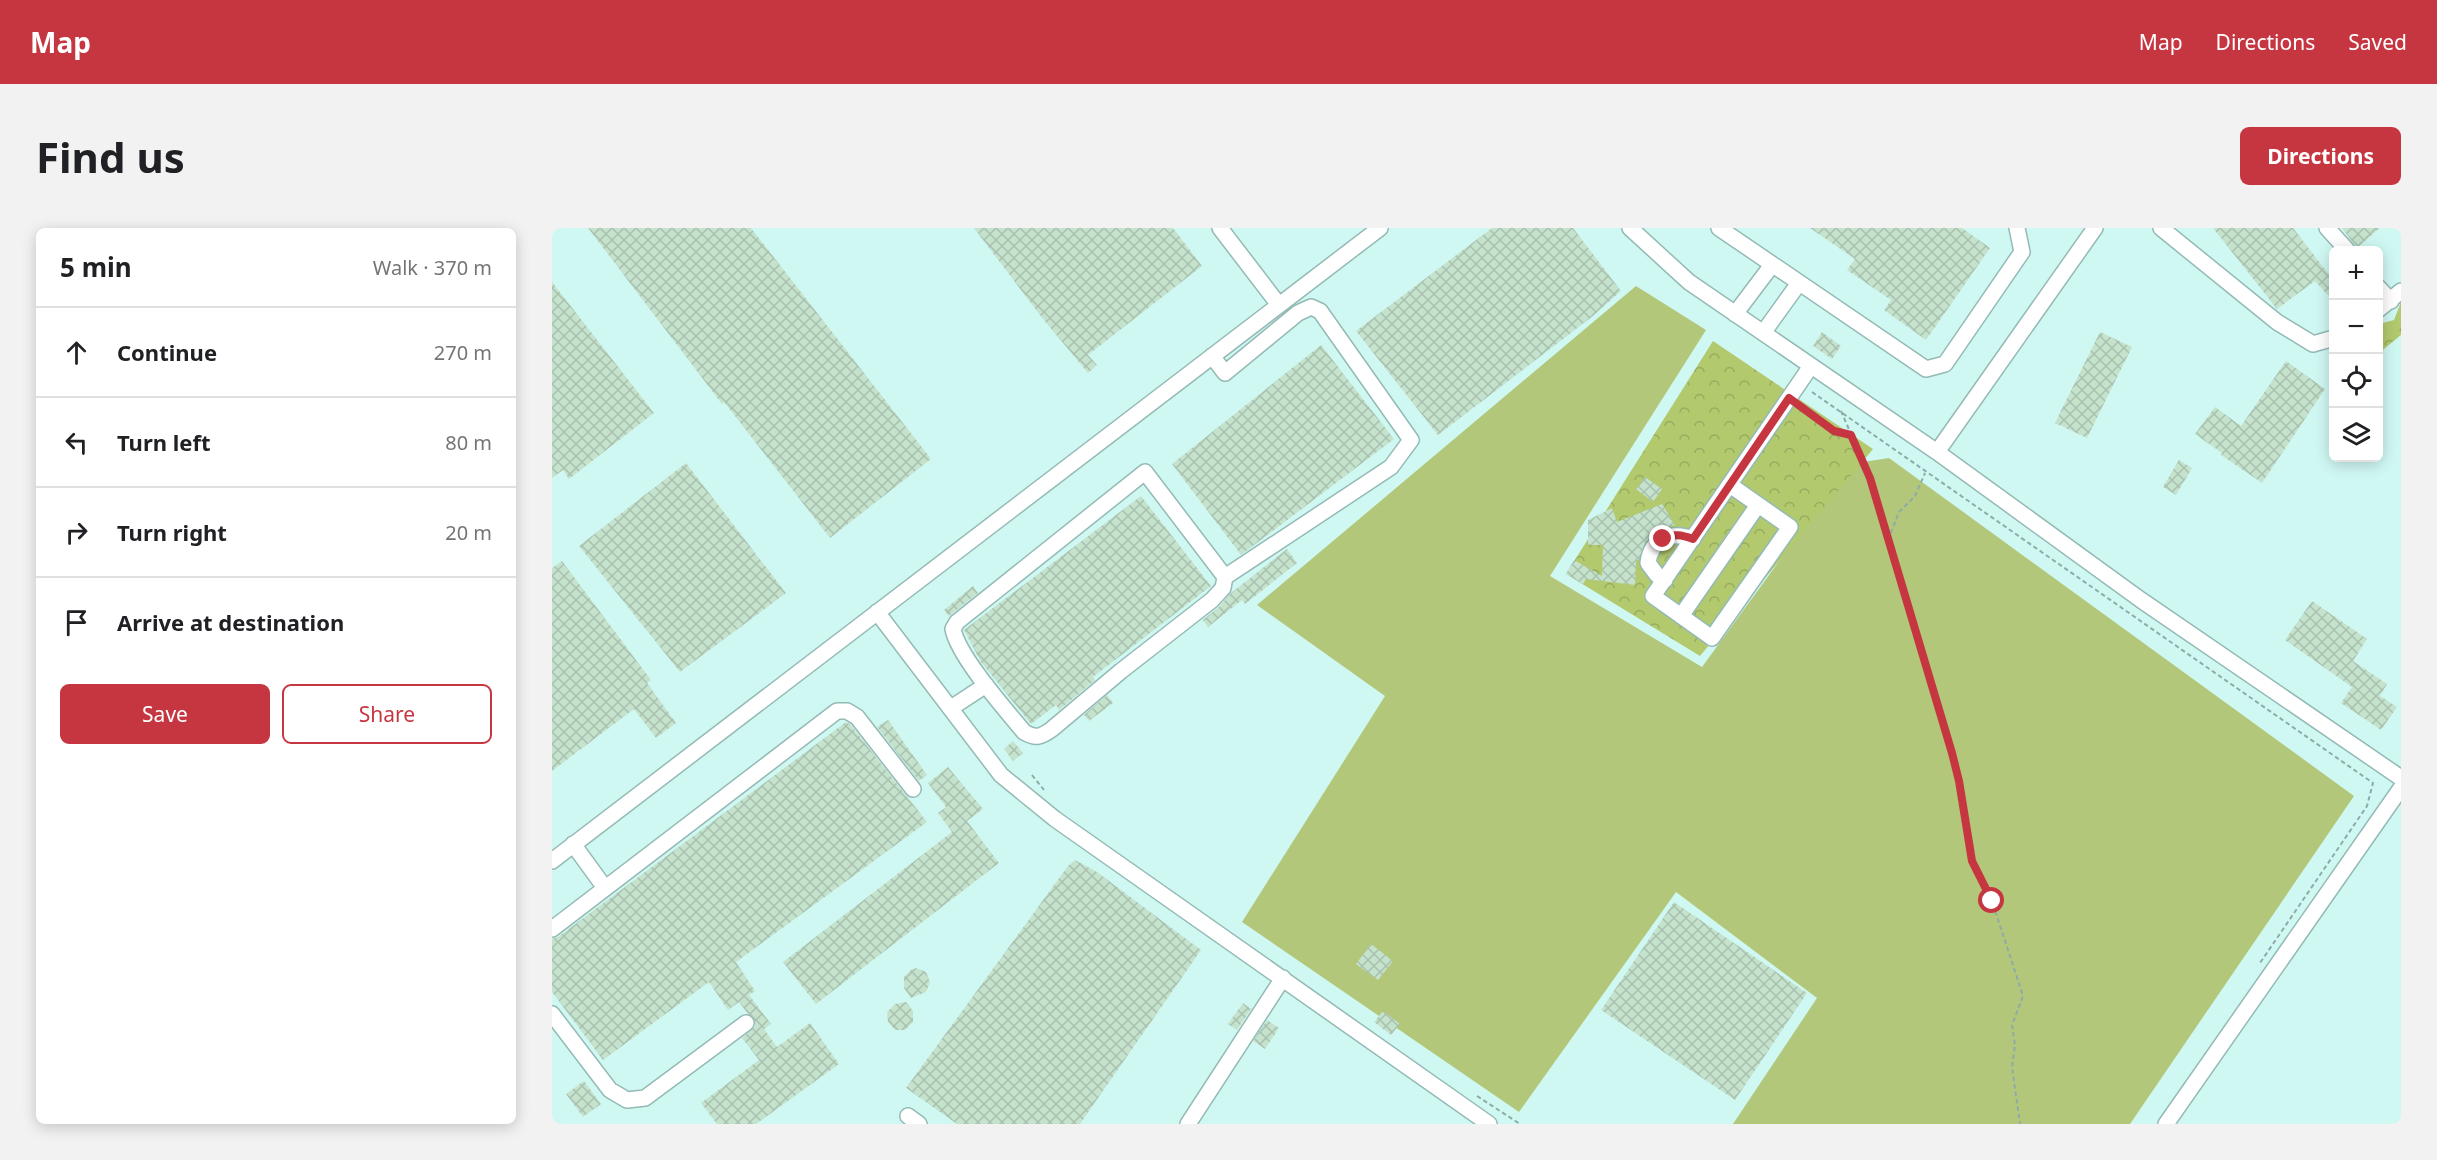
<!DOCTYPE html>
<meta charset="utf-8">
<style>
body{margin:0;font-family:"Noto Sans",sans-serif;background:#f2f2f2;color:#202124}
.controls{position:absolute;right:18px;top:18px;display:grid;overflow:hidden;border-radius:9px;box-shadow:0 3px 15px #0003}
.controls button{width:54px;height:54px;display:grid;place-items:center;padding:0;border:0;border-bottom:2px solid #e0e0e0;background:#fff;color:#202124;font:30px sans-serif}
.stop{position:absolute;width:18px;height:18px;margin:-14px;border:4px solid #c63641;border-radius:50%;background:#fff}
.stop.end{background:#c63641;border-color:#fff;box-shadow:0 2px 6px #0008}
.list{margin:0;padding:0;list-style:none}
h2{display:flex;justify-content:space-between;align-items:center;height:78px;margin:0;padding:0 24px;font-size:26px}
h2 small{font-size:20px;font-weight:400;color:#757577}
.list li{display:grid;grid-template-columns:39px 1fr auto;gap:18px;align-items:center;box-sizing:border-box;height:90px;padding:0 24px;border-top:2px solid #e0e0e0}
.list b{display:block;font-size:22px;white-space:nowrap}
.list em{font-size:20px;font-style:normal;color:#757577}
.actions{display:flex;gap:12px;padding:18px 24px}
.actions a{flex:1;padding:14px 0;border:2px solid #c63641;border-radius:9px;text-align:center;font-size:21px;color:#c63641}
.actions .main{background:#c63641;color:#fff}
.icon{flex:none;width:33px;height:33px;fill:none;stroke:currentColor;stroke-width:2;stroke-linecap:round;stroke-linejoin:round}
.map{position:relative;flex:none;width:1849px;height:896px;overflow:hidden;border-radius:9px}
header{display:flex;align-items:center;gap:36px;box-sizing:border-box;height:84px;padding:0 30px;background:#c63641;color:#fff}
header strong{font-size:28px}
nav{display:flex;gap:33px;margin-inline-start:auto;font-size:21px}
.intro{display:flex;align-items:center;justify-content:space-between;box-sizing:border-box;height:144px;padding:0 36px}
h1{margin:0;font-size:42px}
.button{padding:15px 27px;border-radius:9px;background:#c63641;color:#fff;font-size:21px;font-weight:700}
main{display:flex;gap:36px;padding:0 36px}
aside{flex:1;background:#fff;border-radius:9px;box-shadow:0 3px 15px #0003}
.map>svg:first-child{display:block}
.grass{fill:#b3c77b}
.forest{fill:url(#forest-crowns)}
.building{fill:url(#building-cross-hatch)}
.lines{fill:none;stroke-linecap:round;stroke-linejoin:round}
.minor-casing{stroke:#94bab6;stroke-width:18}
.path{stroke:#8daca8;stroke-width:2;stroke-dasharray:4.5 3;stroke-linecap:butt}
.minor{stroke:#fff;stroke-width:15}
.route{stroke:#c63641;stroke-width:8}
</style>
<header>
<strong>Map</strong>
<nav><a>Map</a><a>Directions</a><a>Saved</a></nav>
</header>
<div class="intro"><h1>Find us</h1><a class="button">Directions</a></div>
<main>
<aside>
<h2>5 min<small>Walk · 370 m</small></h2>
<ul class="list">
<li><svg class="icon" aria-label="ahead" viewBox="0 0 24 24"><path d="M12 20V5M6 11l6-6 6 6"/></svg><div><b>Continue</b></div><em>270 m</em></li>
<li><svg class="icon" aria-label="left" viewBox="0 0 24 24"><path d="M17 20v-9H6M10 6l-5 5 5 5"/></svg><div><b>Turn left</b></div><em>80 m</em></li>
<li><svg class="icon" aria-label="right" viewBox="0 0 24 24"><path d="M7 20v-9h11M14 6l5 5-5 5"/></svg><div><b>Turn right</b></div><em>20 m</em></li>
<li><svg class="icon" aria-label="arrive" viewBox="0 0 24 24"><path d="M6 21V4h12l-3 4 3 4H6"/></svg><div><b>Arrive at destination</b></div></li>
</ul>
<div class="actions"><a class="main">Save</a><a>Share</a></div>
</aside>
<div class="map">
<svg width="1849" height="896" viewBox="0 0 1849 896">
<defs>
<pattern id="forest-crowns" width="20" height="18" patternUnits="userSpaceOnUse" patternTransform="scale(1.5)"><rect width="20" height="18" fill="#b2c96e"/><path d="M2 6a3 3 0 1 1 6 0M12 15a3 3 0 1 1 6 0" fill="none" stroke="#97ac5e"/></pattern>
<pattern id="building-cross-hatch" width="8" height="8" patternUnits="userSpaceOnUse" patternTransform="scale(1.5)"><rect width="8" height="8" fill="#c5e2cd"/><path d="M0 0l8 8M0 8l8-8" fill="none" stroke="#a8c1af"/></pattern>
</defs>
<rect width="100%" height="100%" fill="#d0f8f3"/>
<path class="grass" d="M1084,58L1154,102L998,348L1150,439L1298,236L1337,230L1802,568L1578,896H1181L1265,770L1124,664L967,884L690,694L833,468L705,377Z"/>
<path class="forest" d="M1849,74V107L1827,125V96L1842,92Z
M1161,113L1321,221L1148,428L1014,346Z"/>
<path class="building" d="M36,0H199L379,231L278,310L172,174L170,176Z
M422,0H621L650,38L536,127L545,137L536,145L491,91Z
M940,0H1021L1069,63L1041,88L886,207L804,103Z
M1258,0H1410L1438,20L1374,112L1332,82L1339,72L1295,42L1303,31Z
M1661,0H1741L1782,53V74L1763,53L1725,81Z
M1790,0H1828L1805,20Z
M0,54L102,185L17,251L11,242L0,250Z
M1270,104L1289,118L1280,131L1261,118Z
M1548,104L1580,119L1535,210L1503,195Z
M769,117L842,211L689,327L620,236Z
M1734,133L1773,161L1710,255L1669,227L1670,225L1643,206L1663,179L1689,198Z
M1627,232L1640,240L1624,267L1611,259Z
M134,235L234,365L128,444L27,318Z
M1093,249L1110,261L1101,274L1084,261Z
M589,268L659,358L541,449L543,452L507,482L504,477L479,496L429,434L412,402Z
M1110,276L1123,297L1107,302L1093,315L1087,332H1084L1083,357L1034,351L1031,356L1014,346L1022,332L1050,348L1051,317H1036V292L1060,280L1065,294Z
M735,321L745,335L693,376L690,372L656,399L651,392L667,379L679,365Z
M10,333L99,452L95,455L124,495L104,510L82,481L0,543V340Z
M421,358L426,365L397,388L392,382Z
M1760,373L1815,411L1801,433L1835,456L1828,468L1845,479L1829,502L1789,475L1800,459L1733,412Z
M555,467L561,475L537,493L532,487Z
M336,492L375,547L367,553L325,499Z
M294,494L298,496L375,594L184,734L203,763L197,767L219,796L212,801L225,819L258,795L287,836L204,896H165L149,875L207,832L190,810L203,799L201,789L196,786L187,774L176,782L157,754L51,832L0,764V711L6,709Z
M461,513L471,525L461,533L452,521Z
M396,539L431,581L415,593L447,635L264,776L231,734L400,604L386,585L394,579L376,555Z
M523,632L545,644L649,722L528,896H405L354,860L516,638Z
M1122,674L1255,765L1183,872L1049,782Z
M819,716L841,733L826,752L804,736Z
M364,740L374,744L378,754L374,764L359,770L352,760V749L359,742Z
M354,774L361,783V794L353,802H343L336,794L335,784L343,776Z
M691,775L699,781L685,802L676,796Z
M831,783L848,796L839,807L822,794Z
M715,792L727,800L713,821L701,813Z
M32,853L49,876L31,889L14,866Z"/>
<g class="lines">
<g class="minor-casing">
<path id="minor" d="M668,0L727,77
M1078,0L1137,54L1385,224L1589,372L1849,550
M1167,0L1374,141L1393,136L1470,24L1465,0
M1609,0L1725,94L1761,116L1782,110
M1775,0L1795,22
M1826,59L1839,73
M1826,82L1849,63
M1183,86L1220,37
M1211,105L1247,55
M660,128L673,145L746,85L759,79L768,83L859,212L839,239L673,349
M1385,224L1543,0
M593,244L673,349L671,360L660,372L569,443L500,501C489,509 484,511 472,504C453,481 406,428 401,401L405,394Z
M1178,257L1238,299L1160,410L1101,368L1259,138
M1113,352L1105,347L1096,335C1099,310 1120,303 1141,311
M325,384L449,547L503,591L937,896
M1129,388L1206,277
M399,480L434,457
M21,616L53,660
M0,633L828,0
M0,701L285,483H295L305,489L361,561
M0,786L58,862L75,872L93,870L194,795
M356,888L367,896
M636,896L731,750
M1614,896L1849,560"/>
</g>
<path class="path" d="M1260,164L1821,555L1815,578L1708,735
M1248,178L1282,203L1299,207
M1289,183L1318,250L1400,525L1407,553L1421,633L1440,673L1471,768L1460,797L1463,817L1460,839L1468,896
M1336,312L1347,284L1363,268L1373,245
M480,547L492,562
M925,868L968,896"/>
<use href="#minor" class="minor"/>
</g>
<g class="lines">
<path class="route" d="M1111,311C1122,305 1130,307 1141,311L1237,170L1282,203L1299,207L1318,250L1400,525L1407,553L1420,633L1440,673"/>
</g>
</svg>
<div class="controls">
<button>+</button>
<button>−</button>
<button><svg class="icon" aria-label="locate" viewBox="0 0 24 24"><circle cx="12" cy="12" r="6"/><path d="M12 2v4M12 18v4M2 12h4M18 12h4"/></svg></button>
<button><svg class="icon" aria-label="layers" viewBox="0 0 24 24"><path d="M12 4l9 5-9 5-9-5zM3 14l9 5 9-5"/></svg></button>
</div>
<div class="stop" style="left:1440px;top:673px"></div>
<div class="stop end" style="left:1111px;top:311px"></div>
</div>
</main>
